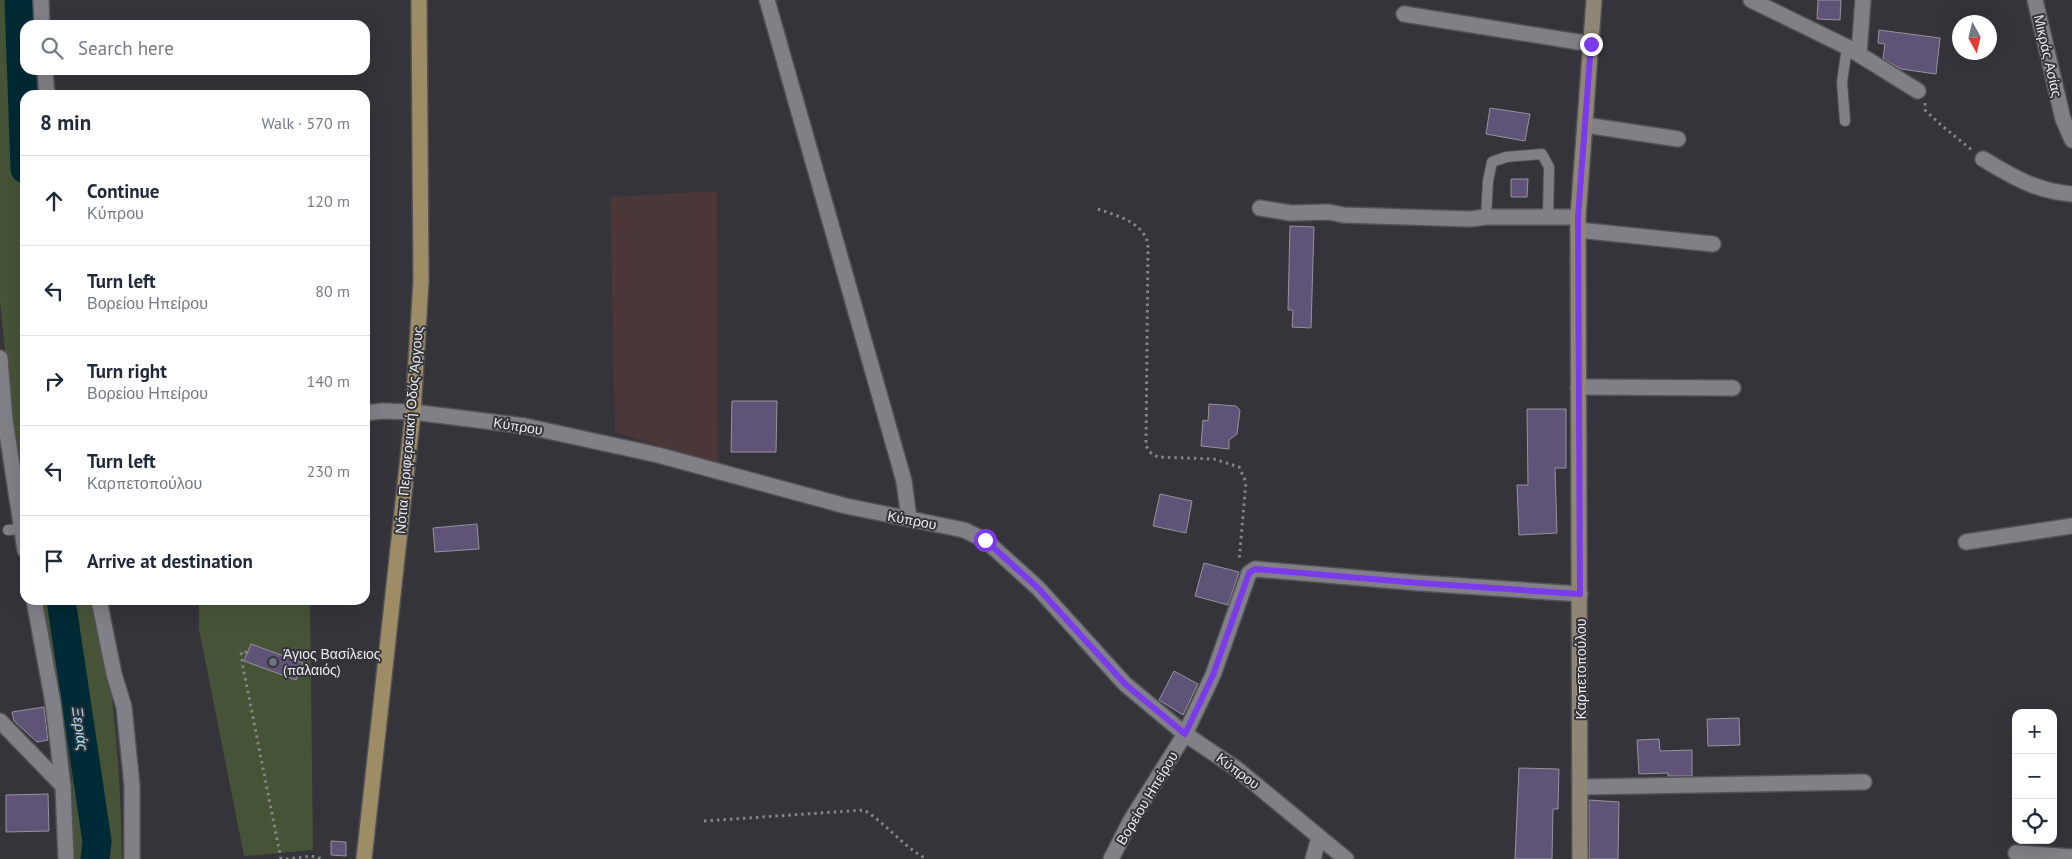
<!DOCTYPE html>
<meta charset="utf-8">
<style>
body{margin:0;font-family:"PT Sans",sans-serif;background:#f6f6f7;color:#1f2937}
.controls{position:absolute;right:15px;bottom:15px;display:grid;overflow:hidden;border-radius:10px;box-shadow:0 5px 20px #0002}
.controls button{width:45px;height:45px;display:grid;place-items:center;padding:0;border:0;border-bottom:1px solid #e0e1e3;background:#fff;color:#1f2937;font:25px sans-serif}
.compass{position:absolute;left:1952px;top:15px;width:45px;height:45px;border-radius:50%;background:#fff;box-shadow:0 5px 20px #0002;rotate:172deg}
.stop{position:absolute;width:15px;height:15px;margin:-11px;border:4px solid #7c3aed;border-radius:50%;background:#fff}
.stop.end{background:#7c3aed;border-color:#fff;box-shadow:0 1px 5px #0008}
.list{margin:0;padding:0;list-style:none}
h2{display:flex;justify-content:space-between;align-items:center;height:65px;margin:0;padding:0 20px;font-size:21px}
h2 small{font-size:16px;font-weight:400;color:#747a83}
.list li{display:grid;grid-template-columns:32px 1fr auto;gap:15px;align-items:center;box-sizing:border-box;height:90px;padding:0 20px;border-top:1px solid #e0e1e3}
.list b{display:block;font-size:19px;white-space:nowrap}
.list p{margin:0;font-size:16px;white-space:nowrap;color:#747a83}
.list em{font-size:16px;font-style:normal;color:#747a83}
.icon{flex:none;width:28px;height:28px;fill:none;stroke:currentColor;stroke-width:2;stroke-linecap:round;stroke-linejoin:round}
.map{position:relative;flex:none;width:2072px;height:859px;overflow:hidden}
.search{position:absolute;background:#fff;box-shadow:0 5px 20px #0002;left:20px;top:20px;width:350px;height:55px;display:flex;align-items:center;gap:12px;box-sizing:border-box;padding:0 18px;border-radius:15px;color:#747a83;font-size:19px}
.panel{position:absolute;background:#fff;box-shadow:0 5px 20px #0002;left:20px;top:90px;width:350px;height:515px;border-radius:15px}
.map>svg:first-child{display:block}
.industrial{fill:#4b3638}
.green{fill:#475337}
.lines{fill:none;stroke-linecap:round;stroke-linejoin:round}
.river{stroke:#002a35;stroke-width:29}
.building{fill:#605378;stroke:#96939b}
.lane-casing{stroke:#525157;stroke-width:12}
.street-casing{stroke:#525157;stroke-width:18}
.secondary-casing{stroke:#525157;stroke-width:18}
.primary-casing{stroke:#525157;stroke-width:18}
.path{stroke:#848489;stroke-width:3;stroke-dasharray:2.5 4;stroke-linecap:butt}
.lane{stroke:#818087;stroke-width:10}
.street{stroke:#818087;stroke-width:15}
.secondary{stroke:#908676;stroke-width:15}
.primary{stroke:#9e8c65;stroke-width:15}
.route{stroke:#7c3aed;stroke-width:6}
.worship-dot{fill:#6b7280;stroke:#34343a;stroke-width:2}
.labels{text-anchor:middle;stroke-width:4;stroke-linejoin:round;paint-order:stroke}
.street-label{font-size:14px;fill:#ebebef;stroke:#34343a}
.poi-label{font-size:14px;fill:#ebebef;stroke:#34343a;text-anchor:start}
.water-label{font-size:15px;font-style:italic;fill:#a1e3f9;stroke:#34343a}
</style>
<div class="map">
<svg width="2072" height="859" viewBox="0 0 2072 859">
<rect width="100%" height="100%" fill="#34343a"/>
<path class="industrial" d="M717,191L718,465L615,432L610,197Z"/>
<path class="green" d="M0,0H30L32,25H25V70H35L37,95H25V516L19,485L0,302Z
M41,600H95C100,630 107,660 111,691C118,747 121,803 122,859H74L72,778L62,706Z
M199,600H310L313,850L244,856L199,629Z"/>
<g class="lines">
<path class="river" d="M19,0L25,169
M61,600L97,841L95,859"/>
</g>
<path class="building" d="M1818,0H1841L1840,20L1817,19Z
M1879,30L1940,38L1936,74L1901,69L1883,59L1885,44L1878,43Z
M1490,108L1530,114L1525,141L1486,134Z
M1511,179H1528L1527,197H1511Z
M1290,226L1314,227L1311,328L1292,327L1293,310H1288Z
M732,401H777L776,452H731Z
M1209,404L1236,406L1240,410L1237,434L1229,440V449L1201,446L1203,420L1208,421Z
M1527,409H1566V468H1555L1557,533L1519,535L1517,485H1528Z
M1160,494L1192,501L1186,533L1153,526Z
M477,524L479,549L435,552L433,528Z
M1204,563L1239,572L1228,605L1195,596Z
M251,644L303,663L296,680L244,661Z
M1174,671L1198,684L1183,715L1159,700Z
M44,707L48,740L37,742L14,721L12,712Z
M1739,718L1740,745L1708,746L1707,719Z
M1659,739L1660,751L1692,750V776H1668V773L1639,774L1637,740Z
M1519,768L1559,769L1558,809H1553L1552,859H1515Z
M48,794L49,831L6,832V795Z
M1589,800L1619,802L1618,859H1589Z
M331,841L346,842V856L331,855Z"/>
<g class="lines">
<g class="lane-casing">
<path id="lane" d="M1845,121L1842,82L1847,47
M1486,217L1488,181L1492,162L1506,157L1542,154L1549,167L1548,217
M8,530L21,529"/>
</g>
<g class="street-casing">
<path id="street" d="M41,0L42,25
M767,0L904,481L909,519
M1751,0L1847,47L1918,91
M2035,0L2063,119L2072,140
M1404,14L1591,44
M1859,53L1863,0
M45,70L47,95
M1585,125L1678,139
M1983,159C2014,177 2035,191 2072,194
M1260,208L1291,213L1329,212L1343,215L1470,219L1486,217H1578
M1578,230L1713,244
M0,358L5,420L25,550
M1578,387L1733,388
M365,413L382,411L413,412L525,426L658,455L846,506L964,530L985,540L1038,588L1125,684L1185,734L1237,769L1346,859
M1966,542L2072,526
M34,600L53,703L63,786L66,859
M99,600L114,674L124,707L132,786V859
M0,721L63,786
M1582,787L1864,782
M2016,853L2072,857
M1111,859L1131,820L1185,734L1213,675L1249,573L1255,569L1419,583L1580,594
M1313,859L1319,837"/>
</g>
<g class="secondary-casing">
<path id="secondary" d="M1580,859L1578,217L1594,0"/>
</g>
<g class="primary-casing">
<path id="primary" d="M364,859L413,412L421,281L419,0"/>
</g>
<path class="path" d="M1925,103V110L1941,125L1972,150
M1098,209C1117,216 1141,221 1148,243L1146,446L1151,453L1158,457L1214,459L1239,467L1246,482L1239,561
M247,652H241L243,667L281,859
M704,821L864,810C887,824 903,847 927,859
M286,859L311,856L324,859"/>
<use href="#lane" class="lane"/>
<use href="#street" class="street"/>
<use href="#secondary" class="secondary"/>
<use href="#primary" class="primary"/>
</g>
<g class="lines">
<path class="route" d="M985,540L1038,588L1125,684L1185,734L1213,675L1249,573L1255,569L1419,583L1580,594L1578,217L1591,44"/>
</g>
<circle class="worship-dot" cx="273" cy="662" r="5"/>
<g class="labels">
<g class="street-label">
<text transform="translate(2048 56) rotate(77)" y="5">Μικράς Ασίας</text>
<text transform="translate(518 426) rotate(9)" y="5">Κύπρου</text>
<text transform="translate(409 430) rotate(-85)" y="5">Νότια Περιφερειακή Οδός Άργους</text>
<text transform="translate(912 520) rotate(11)" y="5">Κύπρου</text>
<text transform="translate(1581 669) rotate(-90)" y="5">Καρπετοπούλου</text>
<text transform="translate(1238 771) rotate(37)" y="5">Κύπρου</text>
<text transform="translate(1147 798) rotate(-59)" y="5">Βορείου Ηπείρου</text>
</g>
<g class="poi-label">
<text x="283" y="659">Άγιος Βασίλειος<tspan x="283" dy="16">(παλαιός)</tspan></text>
</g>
<g class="water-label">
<text transform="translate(80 729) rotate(82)" y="5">Ξεριάς</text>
</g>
</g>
</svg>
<div class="controls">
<button>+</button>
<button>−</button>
<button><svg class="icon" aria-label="locate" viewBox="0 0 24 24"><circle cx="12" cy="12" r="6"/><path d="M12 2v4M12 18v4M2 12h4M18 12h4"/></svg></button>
</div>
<svg class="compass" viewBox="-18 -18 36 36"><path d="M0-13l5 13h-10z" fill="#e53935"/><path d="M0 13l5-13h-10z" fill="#747a83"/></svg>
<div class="stop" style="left:985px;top:540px"></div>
<div class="stop end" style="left:1591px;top:44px"></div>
<div class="search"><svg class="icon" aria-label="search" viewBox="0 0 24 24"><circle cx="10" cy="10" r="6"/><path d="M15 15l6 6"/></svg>Search here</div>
<section class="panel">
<h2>8 min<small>Walk · 570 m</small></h2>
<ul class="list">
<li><svg class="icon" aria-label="ahead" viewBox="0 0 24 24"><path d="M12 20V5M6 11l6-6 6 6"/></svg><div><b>Continue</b><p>Κύπρου</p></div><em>120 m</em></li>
<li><svg class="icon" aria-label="left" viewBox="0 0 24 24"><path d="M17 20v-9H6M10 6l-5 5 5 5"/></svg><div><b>Turn left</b><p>Βορείου Ηπείρου</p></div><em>80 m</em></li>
<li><svg class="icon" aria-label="right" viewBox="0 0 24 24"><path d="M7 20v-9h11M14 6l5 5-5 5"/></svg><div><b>Turn right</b><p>Βορείου Ηπείρου</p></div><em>140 m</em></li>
<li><svg class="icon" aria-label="left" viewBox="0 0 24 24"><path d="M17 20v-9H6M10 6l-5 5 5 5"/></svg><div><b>Turn left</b><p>Καρπετοπούλου</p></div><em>230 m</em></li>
<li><svg class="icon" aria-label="arrive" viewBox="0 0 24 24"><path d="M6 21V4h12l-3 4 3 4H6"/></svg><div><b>Arrive at destination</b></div></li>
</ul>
</section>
</div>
